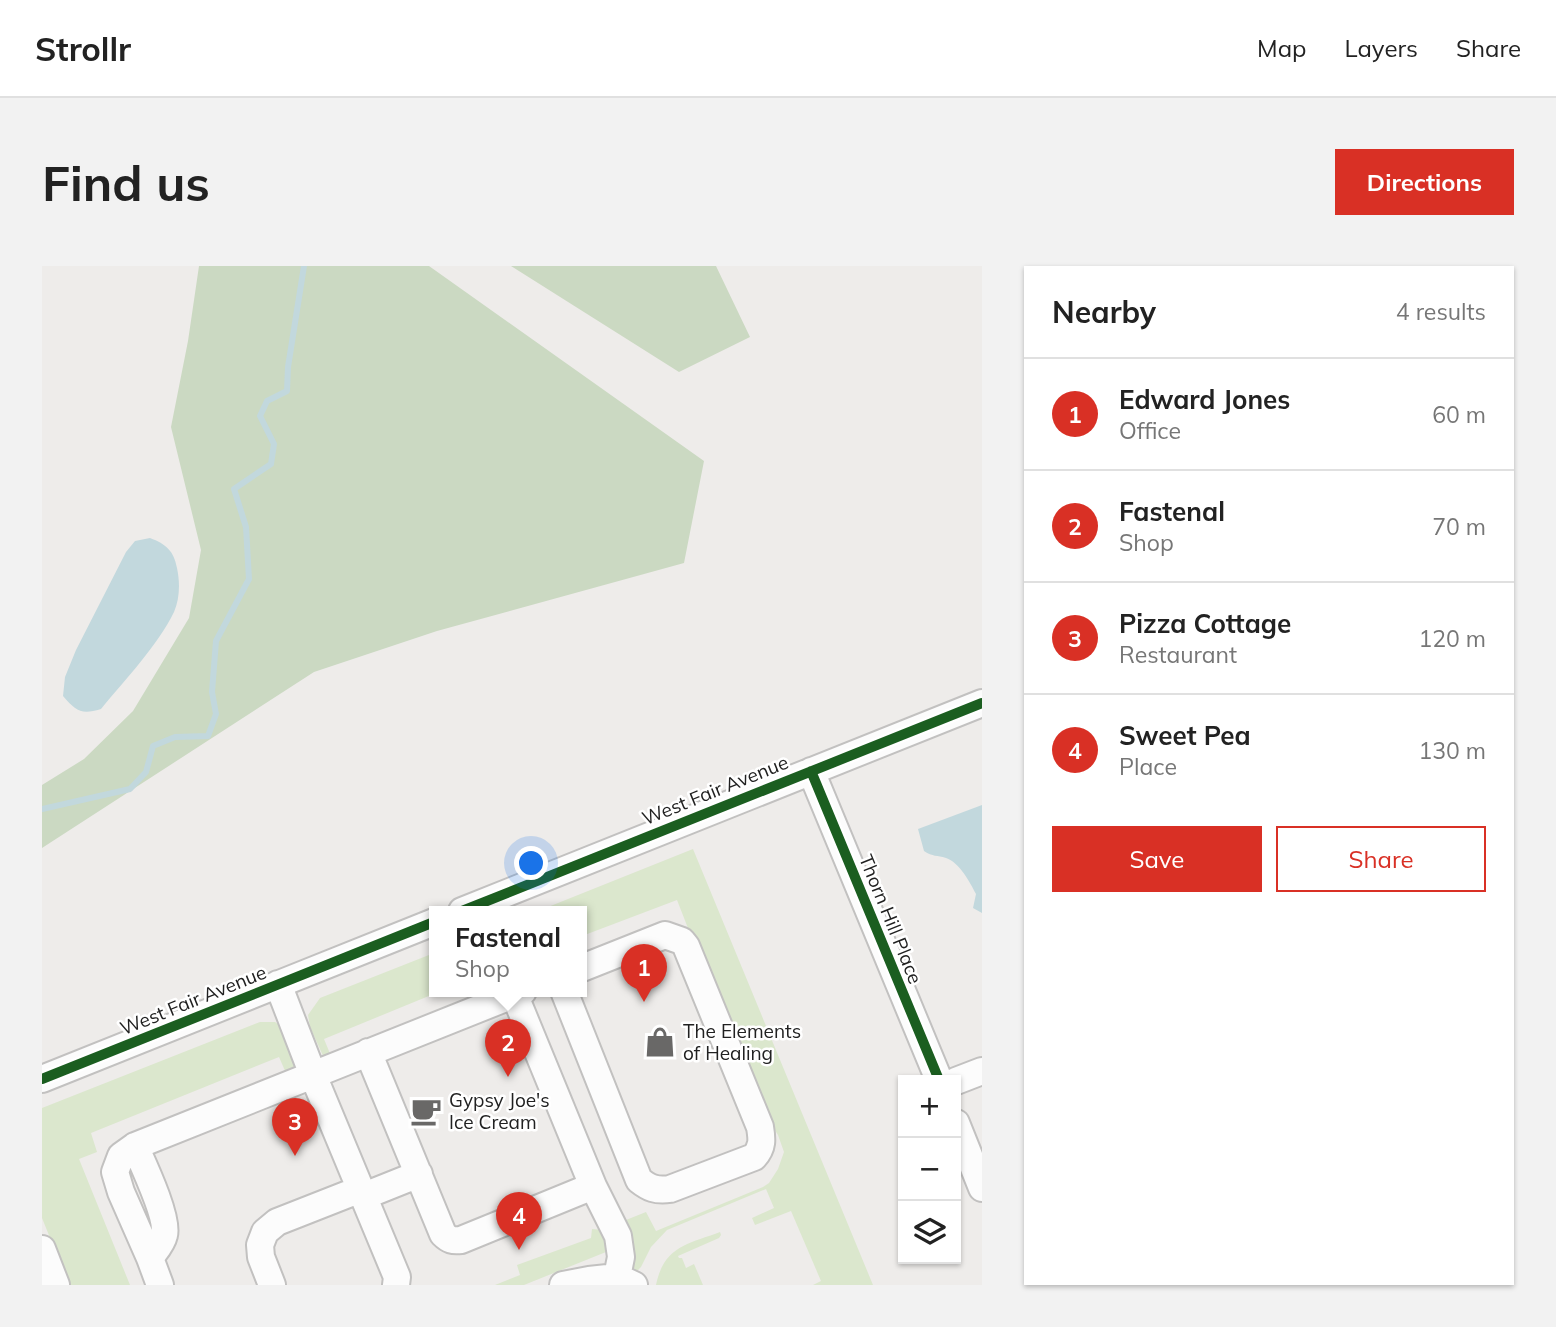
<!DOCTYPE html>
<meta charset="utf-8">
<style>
body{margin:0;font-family:Mulish,sans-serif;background:#f2f2f2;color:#222}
.controls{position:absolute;right:21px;bottom:21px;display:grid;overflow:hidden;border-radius:0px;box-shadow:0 2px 5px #0004}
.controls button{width:63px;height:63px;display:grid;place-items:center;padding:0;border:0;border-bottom:2px solid #e0e0e0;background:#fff;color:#222;font:35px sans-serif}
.you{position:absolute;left:490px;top:598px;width:24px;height:24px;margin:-18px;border:5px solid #fff;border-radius:50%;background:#1a73e8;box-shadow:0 0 0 10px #1a73e833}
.badge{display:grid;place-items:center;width:46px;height:46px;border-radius:50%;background:#d93025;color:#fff;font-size:23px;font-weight:700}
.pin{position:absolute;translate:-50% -58px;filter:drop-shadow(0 2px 4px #0008)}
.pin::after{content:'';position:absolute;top:37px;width:24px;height:21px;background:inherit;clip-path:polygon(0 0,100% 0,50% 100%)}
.popup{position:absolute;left:387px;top:640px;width:158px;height:91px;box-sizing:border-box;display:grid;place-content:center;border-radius:0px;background:#fff;filter:drop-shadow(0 2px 5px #0005);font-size:23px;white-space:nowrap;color:#767676}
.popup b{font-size:26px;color:#222}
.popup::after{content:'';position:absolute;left:50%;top:100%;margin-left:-14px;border:14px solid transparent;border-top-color:#fff}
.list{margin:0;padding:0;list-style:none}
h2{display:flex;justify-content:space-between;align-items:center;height:91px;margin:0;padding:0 28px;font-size:30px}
h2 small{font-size:23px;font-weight:400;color:#767676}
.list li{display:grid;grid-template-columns:46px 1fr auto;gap:21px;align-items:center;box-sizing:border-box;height:112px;padding:0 28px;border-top:2px solid #e0e0e0}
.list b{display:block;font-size:26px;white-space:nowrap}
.list p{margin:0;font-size:23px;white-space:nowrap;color:#767676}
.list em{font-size:23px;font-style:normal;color:#767676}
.actions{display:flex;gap:14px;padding:21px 28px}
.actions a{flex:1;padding:16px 0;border:2px solid #d93025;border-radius:0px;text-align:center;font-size:24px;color:#d93025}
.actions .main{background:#d93025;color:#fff}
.icon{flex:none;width:38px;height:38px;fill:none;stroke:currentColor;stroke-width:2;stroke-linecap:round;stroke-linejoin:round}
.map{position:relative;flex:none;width:940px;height:1019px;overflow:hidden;border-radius:0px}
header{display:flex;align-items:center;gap:42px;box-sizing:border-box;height:98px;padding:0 35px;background:#fff;border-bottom:2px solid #e0e0e0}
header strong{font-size:33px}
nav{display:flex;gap:38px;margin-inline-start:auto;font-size:24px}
.intro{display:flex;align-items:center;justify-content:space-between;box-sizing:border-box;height:168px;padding:0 42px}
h1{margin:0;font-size:49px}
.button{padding:18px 32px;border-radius:0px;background:#d93025;color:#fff;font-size:24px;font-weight:700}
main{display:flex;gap:42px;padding:0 42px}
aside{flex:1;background:#fff;border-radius:0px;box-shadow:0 2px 5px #0004}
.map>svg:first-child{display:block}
.grass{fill:#dbe7cd}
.forest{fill:#cbd9c2}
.water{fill:#c2d8dd}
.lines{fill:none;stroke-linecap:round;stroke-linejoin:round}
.stream{stroke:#c2d8dd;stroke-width:6}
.minor-casing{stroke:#c2c1c0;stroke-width:30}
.minor{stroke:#fcfcfc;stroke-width:26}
.cycleway-casing{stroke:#fff;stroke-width:15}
.cycleway{stroke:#1b5e20;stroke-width:10}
.labels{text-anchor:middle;stroke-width:5;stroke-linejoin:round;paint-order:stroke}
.street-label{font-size:19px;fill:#212121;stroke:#fff}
.poi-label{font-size:19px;fill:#212121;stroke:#fff;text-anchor:start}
</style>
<header>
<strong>Strollr</strong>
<nav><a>Map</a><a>Layers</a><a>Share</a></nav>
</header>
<div class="intro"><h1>Find us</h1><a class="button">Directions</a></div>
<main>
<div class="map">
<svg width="940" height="1019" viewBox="0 0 940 1019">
<rect width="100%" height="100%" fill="#eeecea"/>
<path class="grass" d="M651,583L831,1019H771L779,1015L749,945L713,959L710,952L732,942L724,923L625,964L609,981L599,1001L594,1006L591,1000V974L584,954L604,946L614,965L721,921L727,917L736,903L742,886L736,869L725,852L683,757L635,634L540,670V645H496Z
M392,687V725H399L282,773L289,790L282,792L268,761L266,749L278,732Z
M218,756H233L242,762L254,793L251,803L244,807L237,791L49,867L55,886L37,893L88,1019H27L0,952V842Z
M550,963L562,964L566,978L564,986L482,1019H453L478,1009L475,999L549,972Z
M678,966L679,969L677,972L636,990L637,992H640L644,1002L652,998L661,1019H614C622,980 646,978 678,966Z"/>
<path class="forest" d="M157,0H387L662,195L642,297L395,365L272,406L0,582V519L42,493L91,445L147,352L159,284L129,161L146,75Z
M469,0H674L708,71L637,106Z"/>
<path class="water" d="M108,272C124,278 132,285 135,302C138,316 138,332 132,346C116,379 83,414 59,443C39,449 34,445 21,430L23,411L34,384L84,286L93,275Z
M940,539V647L931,642L934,628C928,616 917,596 904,592C895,589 891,591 882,585L876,563Z"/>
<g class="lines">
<path class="stream" d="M0,543L88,523L104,506L111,480L133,471L166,470L174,448L170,426L174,375L207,313L204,261L192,223L229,198L232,178L218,150L225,135L245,125L246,101L262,0"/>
<g class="minor-casing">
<path id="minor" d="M769,505L897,814
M420,645L940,437
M236,718L271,809L355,1011L354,1019
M471,725L551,920L576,970L579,991L575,1011
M522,725L597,914C607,922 614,925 628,923L712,891C721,881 720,873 718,861L644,680L640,675L623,669L540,702
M326,786L401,968C407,974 411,975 419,974L551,920
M0,813L392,656
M914,815L940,805
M914,857L940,922
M93,880C101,898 127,953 122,969C120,978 113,985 108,992
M322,930L377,908
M0,983L14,1019
M118,1019L108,992L79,926L73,906L79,890L93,880L481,725
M230,1019L219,991L218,979L223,966L235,956L319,923
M521,1019L547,1014L575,1011L592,1019"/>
</g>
<use href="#minor" class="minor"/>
<g class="cycleway-casing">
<path id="cycleway" d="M769,505L897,814
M420,645L940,437
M0,813L392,656"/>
</g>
<use href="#cycleway" class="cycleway"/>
</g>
<defs>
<g id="shop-bare" transform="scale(2.415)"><path d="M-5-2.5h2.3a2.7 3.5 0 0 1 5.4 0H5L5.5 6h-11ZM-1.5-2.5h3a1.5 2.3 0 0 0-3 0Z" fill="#696867" stroke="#fff" stroke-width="2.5" paint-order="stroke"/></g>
<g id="cafe-bare" transform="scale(2.415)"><path d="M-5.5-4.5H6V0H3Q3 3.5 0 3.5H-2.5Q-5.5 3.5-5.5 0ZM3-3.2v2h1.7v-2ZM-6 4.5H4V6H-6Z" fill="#696867" stroke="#fff" stroke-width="2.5" paint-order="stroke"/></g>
</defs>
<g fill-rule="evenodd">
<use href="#shop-bare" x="618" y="776"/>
<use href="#cafe-bare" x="384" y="845"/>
</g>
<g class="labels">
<g class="street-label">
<text transform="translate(673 524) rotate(-22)" y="7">West Fair Avenue</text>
<text transform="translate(849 653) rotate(68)" y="7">Thorn Hill Place</text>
<text transform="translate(151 734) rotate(-22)" y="7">West Fair Avenue</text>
</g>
<g class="poi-label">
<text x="641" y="772">The Elements<tspan x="641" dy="22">of Healing</tspan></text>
<text x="407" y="841">Gypsy Joe's<tspan x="407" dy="22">Ice Cream</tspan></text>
</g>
</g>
</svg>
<div class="controls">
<button>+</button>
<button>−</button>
<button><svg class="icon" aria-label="layers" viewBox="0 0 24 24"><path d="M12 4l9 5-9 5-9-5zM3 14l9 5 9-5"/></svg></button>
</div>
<div class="you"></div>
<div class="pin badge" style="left:602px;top:736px">1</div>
<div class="pin badge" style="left:466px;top:811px">2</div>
<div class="popup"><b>Fastenal</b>Shop</div>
<div class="pin badge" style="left:253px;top:890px">3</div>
<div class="pin badge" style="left:477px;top:984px">4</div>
</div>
<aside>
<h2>Nearby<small>4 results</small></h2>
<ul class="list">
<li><span class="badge">1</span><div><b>Edward Jones</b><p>Office</p></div><em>60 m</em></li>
<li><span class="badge">2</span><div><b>Fastenal</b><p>Shop</p></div><em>70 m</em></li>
<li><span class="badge">3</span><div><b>Pizza Cottage</b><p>Restaurant</p></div><em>120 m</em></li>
<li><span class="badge">4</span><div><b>Sweet Pea</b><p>Place</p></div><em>130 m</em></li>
</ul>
<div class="actions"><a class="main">Save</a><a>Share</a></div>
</aside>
</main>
